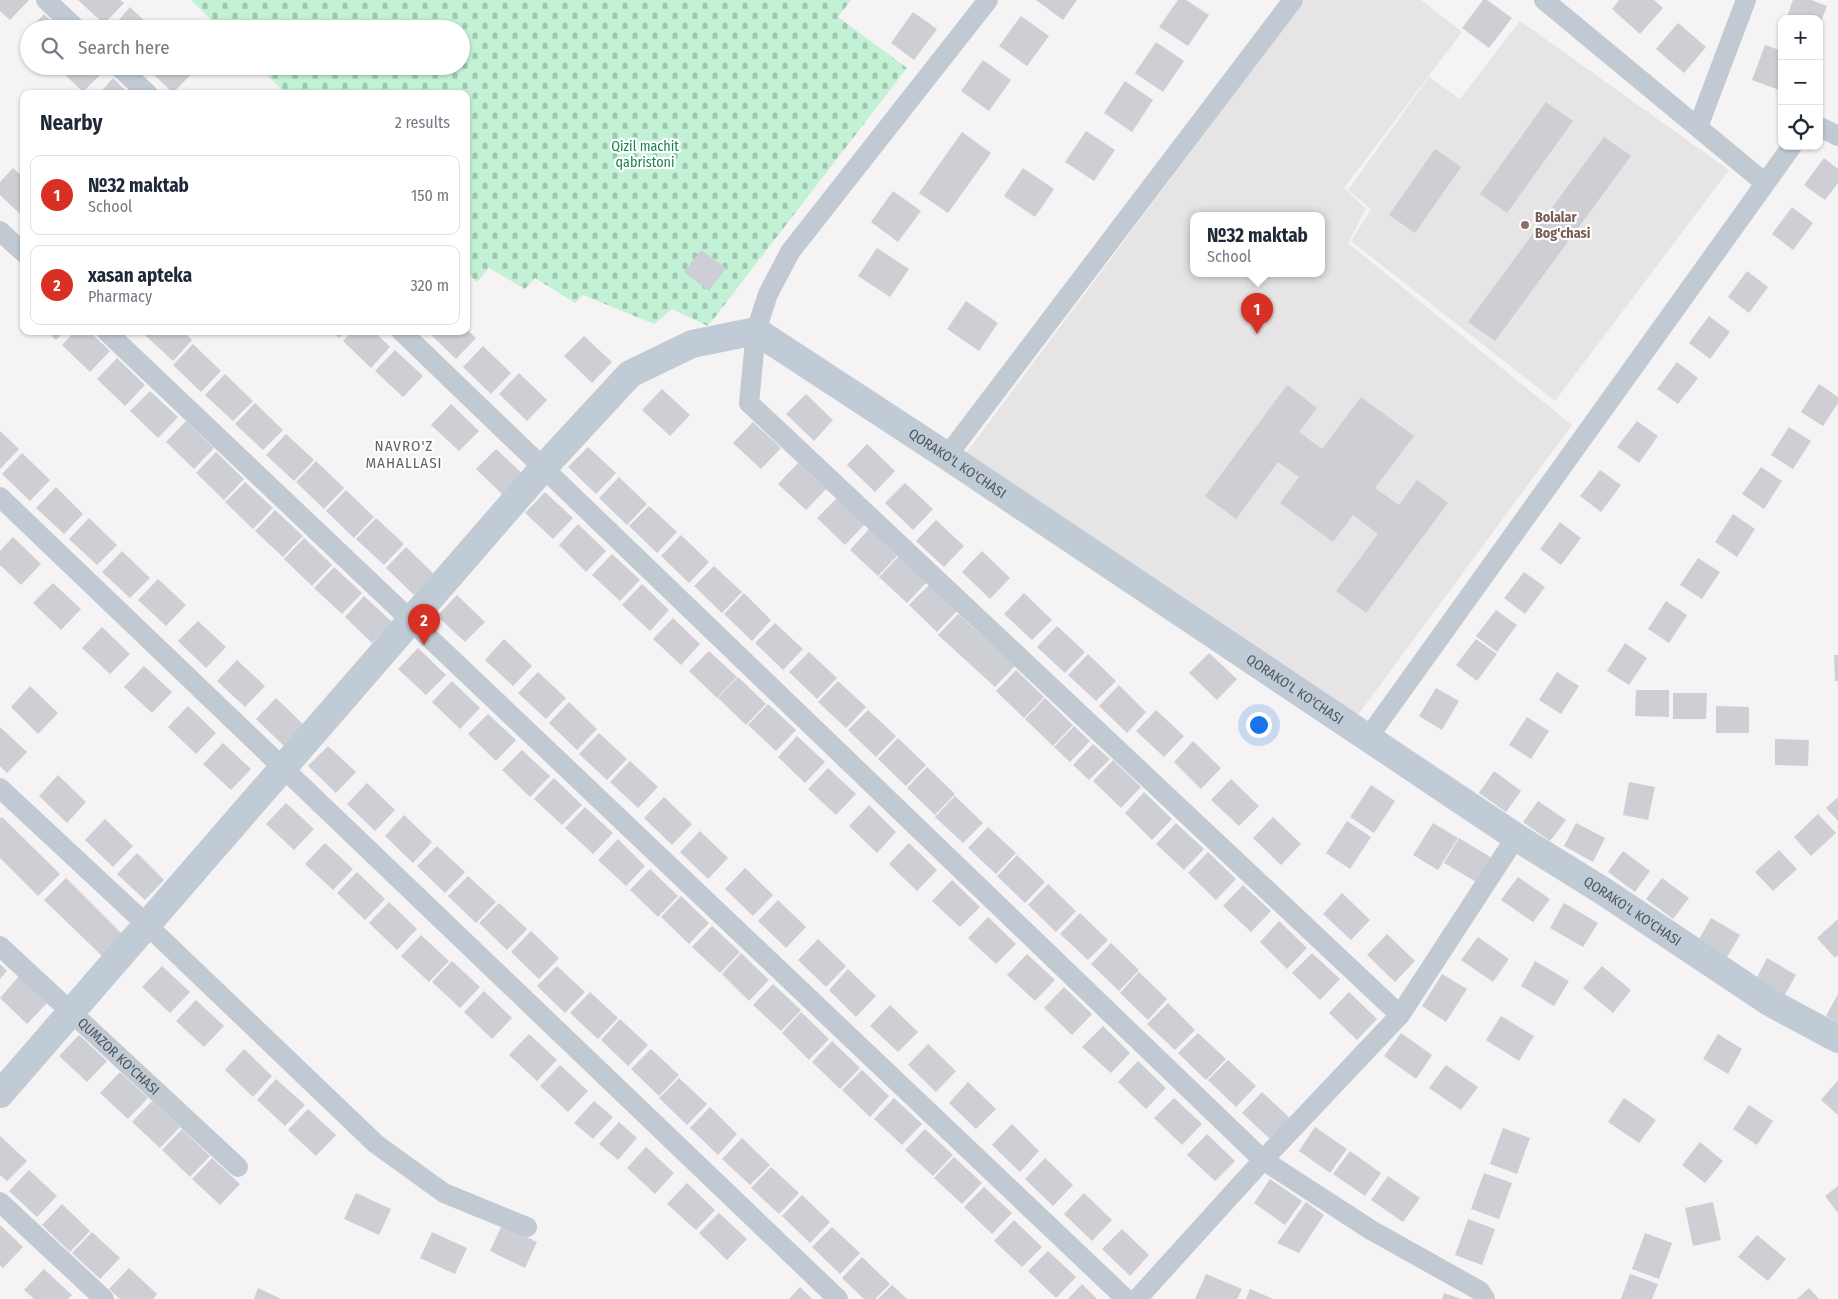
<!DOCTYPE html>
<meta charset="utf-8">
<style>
body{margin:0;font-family:"Fira Sans Condensed",sans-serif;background:#f6f6f7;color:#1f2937}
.controls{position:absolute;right:15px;top:15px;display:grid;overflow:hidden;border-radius:10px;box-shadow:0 1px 4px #0004}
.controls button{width:45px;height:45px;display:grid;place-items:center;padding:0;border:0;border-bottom:1px solid #e0e1e3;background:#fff;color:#1f2937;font:25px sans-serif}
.you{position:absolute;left:1258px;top:724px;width:18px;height:18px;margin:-12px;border:4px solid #fff;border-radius:50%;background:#1a73e8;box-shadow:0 0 0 8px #1a73e833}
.badge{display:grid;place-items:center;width:32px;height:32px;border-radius:50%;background:#d93025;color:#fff;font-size:16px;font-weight:700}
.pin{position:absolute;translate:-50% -41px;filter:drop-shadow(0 1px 2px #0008)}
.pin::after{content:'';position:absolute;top:26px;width:18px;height:15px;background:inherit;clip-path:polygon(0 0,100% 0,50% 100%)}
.popup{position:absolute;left:1190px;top:212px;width:135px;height:65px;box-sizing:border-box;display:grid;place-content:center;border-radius:10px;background:#fff;filter:drop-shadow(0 1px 4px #0005);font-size:16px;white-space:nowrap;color:#747a83}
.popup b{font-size:19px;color:#1f2937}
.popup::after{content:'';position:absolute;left:50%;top:100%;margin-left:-10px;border:10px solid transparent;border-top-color:#fff}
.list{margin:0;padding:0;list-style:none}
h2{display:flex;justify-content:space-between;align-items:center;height:65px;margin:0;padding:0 20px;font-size:21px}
h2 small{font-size:16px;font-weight:400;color:#747a83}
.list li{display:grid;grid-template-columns:32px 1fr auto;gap:15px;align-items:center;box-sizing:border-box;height:80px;margin:0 10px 10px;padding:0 10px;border:1px solid #e0e1e3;border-radius:10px}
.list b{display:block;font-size:19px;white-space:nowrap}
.list p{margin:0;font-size:16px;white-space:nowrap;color:#747a83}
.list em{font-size:16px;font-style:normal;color:#747a83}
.icon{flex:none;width:28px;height:28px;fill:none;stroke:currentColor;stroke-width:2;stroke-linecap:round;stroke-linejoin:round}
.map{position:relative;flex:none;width:1838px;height:1299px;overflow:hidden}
.search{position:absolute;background:#fff;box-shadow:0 1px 4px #0004;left:20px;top:20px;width:450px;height:55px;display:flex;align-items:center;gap:12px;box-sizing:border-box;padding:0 18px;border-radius:28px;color:#747a83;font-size:19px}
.panel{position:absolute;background:#fff;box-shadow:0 1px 4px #0004;left:20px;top:90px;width:450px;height:245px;border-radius:10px}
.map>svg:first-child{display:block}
.education{fill:#e6e4e5;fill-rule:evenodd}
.cemetery{fill:url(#cemetery-stones)}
.building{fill:#cdcfd5}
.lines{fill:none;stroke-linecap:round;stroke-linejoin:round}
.street{stroke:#c1cad2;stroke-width:20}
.secondary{stroke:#c1cbd6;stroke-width:28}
.education-dot{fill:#8d6e63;stroke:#fff;stroke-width:2}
.labels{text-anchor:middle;stroke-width:4.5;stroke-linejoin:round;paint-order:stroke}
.park-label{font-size:14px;fill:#17864f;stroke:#fff}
.education-label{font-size:14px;font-weight:bold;fill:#785e54;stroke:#fff;text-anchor:start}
.street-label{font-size:14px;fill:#4a5661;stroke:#fff}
.neighbourhood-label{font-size:15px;letter-spacing:1px;fill:#5f6368;stroke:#fff}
</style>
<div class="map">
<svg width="1838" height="1299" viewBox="0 0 1838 1299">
<defs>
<pattern id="cemetery-stones" width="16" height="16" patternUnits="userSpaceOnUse" patternTransform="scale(1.25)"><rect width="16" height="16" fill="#c3f1d5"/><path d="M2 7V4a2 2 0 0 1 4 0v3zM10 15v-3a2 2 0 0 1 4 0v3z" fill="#a0c6b0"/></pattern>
</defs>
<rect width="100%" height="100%" fill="#f5f3f3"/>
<path class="education" d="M1304,0H1421L1462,32L1344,188L1366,209L1348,243L1572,425L1355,719L963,457ZM1193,215H1321V273H1193Z
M1520,21L1729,170L1555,401L1351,241L1371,209L1348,190L1429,77L1460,99Z"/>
<path class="cemetery" d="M191,0H851L838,17L907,68L708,326L672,309L654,324L583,295L575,303L535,278L525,289L489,268L477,282L466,272V94H286L258,66H461V29H220Z"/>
<path class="building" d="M0,0H29L10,20L0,11Z
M78,0H120L124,3L104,24Z
M1036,0H1077L1063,20Z
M1178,0H1186L1209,15L1188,46L1159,27Z
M1483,0H1487L1512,18L1489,48L1462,28Z
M1619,0H1654L1663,8L1640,34L1612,9Z
M1793,0H1811L1827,6L1819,27V19H1786Z
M130,7L153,29H111Z
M913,12L937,29L914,60L891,43Z
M44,14L59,29H30Z
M1021,16L1049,36L1027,66L999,46Z
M1678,23L1706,47L1684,73L1656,49Z
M29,30V39L24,35Z
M1156,42L1184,61L1163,92L1135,73Z
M1765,45L1782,51V91L1752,80Z
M983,60L1011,80L989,111L961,91Z
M56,66H98L103,72L83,92Z
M145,66H186L193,72L173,93Z
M113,78L129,94H99Z
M1125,81L1153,100L1132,132L1104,113Z
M1546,102L1573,121L1507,213L1480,194Z
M1086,131L1115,150L1094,181L1065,162Z
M962,132L991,153L948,213L919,193Z
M1604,137L1631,156L1495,341L1468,322Z
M1435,149L1461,167L1415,233L1389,215Z
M1824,158L1838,169V183L1825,200L1804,185Z
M13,168L24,178V213L21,215L0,195V182Z
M1023,168L1054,189L1035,217L1004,196Z
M893,191L921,211L898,242L871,222Z
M1792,207L1813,223L1793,250L1772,234Z
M877,248L909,269L890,297L858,276Z
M701,250L726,268L709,291L684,272Z
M1747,271L1768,287L1749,313L1728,297Z
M966,301L998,323L979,351L947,329Z
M1709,316L1730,332L1710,359L1689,343Z
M466,329L476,338L456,359L429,333L466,331Z
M47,331H65L56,340Z
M75,331H89L110,351L90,372L62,345Z
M148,331H183L192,340L173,361L145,335Z
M331,331H346L339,338Z
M352,331H374L390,347L371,368L343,341Z
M584,336L612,362L592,383L564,356Z
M193,344L221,371L201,392L173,365Z
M483,346L511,373L491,394L463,367Z
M395,350L423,376L403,397L375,371Z
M117,358L145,385L125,406L97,379Z
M1677,362L1698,378L1678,404L1657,389Z
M519,373L547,400L527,421L499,394Z
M225,374L253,401L233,421L205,395Z
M1819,384L1838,397V403L1823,426L1801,412Z
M1287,385L1317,408L1299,432L1322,449L1361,397L1414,436L1375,488L1399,505L1417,480L1448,503L1366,613L1336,591L1378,534L1353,515L1333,542L1280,503L1299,477L1278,462L1236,519L1205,496Z
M662,389L690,415L670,436L642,410Z
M150,391L178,417L158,438L130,411Z
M806,394L833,420L814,441L786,414Z
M255,403L283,430L263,450L235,424Z
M451,404L479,431L459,451L431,425Z
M186,421L214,448L194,469L166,442Z
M1637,421L1658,436L1639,463L1617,447Z
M753,422L781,448L761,469L733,443Z
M1789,427L1811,441L1793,469L1771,455Z
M0,431L19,449L0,469Z
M286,434L314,460L294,481L266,455Z
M867,444L895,471L875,492L847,465Z
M588,447L616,473L596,494L568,467Z
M496,449L524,475L504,496L476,469Z
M216,452L244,479L224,500L196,473Z
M22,453L50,480L30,501L2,474Z
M316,461L344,488L324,509L296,482Z
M798,463L826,489L806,510L778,484Z
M1761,467L1782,481L1764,509L1742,494Z
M1600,470L1621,485L1601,512L1580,496Z
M619,477L647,504L627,525L599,498Z
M245,482L273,508L253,529L225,502Z
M905,483L933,509L913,530L885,503Z
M56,487L83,514L64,534L36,508Z
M346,490L374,517L354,538L326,511Z
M545,492L573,518L553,539L525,513Z
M837,498L865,524L845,545L817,518Z
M649,506L677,532L657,553L629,526Z
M275,510L303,536L283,557L255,531Z
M1733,514L1755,529L1737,557L1715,542Z
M89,518L117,545L97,565L69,539Z
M376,518L404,544L384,565L356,539Z
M936,520L964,546L944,567L916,541Z
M1560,522L1581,538L1561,565L1540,549Z
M578,524L606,551L586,572L559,545Z
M869,529L897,556L878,576L850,550Z
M681,535L709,562L689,583L661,556Z
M13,537L41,564L21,585L0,565V551Z
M304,538L332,565L312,586L284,559Z
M406,547L434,574L414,595L386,568Z
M122,551L150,578L130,598L102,572Z
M982,551L1010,578L990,599L962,572Z
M612,554L640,580L620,601L592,575Z
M899,556L927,582L907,603L879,577Z
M1698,558L1720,572L1702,599L1680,585Z
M714,566L742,592L722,613L694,586Z
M334,567L362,593L342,614L314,588Z
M1524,572L1545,587L1525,614L1504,598Z
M158,579L186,605L166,626L138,600Z
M53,583L81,609L61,630L33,603Z
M642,584L669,610L650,631L622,605Z
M929,585L957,611L937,632L909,605Z
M744,593L771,620L752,641L724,614Z
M1024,593L1052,620L1032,640L1004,614Z
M457,595L485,622L465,642L437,616Z
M364,596L392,622L372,643L345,617Z
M1666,601L1687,615L1669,643L1648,629Z
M1496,610L1517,625L1497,652L1476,636Z
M958,614L1015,666L995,687L938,635Z
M673,618L700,644L681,665L653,639Z
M198,621L226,647L206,668L178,641Z
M775,623L803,649L783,670L755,643Z
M1057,626L1085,652L1065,673L1037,647Z
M102,627L130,654L110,674L82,648Z
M504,639L532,666L513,686L485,660Z
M1476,639L1497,654L1477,681L1456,665Z
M1625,643L1647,658L1629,685L1607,671Z
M418,648L446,675L426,695L398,669Z
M709,651L737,677L717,698L689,671Z
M809,652L837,678L817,699L789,672Z
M1209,653L1237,679L1217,700L1189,673Z
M1088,654L1116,681L1096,701L1068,675Z
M1834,655H1838V681H1835Z
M237,660L265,686L245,707L217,681Z
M144,666L172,692L152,713L124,687Z
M1016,670L1044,697L1024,718L996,691Z
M538,672L566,698L546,719L518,693Z
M1557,672L1579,686L1561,714L1539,700Z
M738,677L766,704L746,725L718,698Z
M452,681L480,708L460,729L432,702Z
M838,681L866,707L846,728L818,702Z
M1119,685L1146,712L1127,733L1099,706Z
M30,686L58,713L38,734L11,707Z
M1436,688L1459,701L1442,730L1419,716Z
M1636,690H1669V717L1635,716Z
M1673,693H1707L1706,719H1673Z
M276,698L304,725L284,746L256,719Z
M1045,698L1073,725L1053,746L1025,719Z
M569,702L597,729L577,750L549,723Z
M768,704L796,730L776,751L748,725Z
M188,706L216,733L196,754L168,727Z
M1716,706L1749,707V733H1716Z
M868,710L896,736L876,757L848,730Z
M1156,710L1184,736L1164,757L1136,731Z
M488,714L516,740L496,761L468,734Z
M1527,717L1549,731L1531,759L1509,745Z
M1074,726L1090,741L1070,762L1054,747Z
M0,727L27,752L7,773L0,766Z
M599,733L627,759L607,780L579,754Z
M797,736L825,762L805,783L778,757Z
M898,738L926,765L906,786L878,759Z
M1775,739L1809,740L1808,766L1775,765Z
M1193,741L1221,768L1201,789L1174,762Z
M223,743L251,769L231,790L203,764Z
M1093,744L1110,759L1089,780L1073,765Z
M328,746L356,772L336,793L308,766Z
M522,750L550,776L530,797L502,770Z
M1113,760L1141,787L1121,808L1093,781Z
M630,761L658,787L638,808L610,782Z
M927,767L955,794L935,815L907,788Z
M828,768L856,794L836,815L808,789Z
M1494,771L1521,791L1506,812L1479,793Z
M58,775L86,802L67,823L39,796Z
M554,778L582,805L562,825L534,799Z
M1231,779L1259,806L1239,826L1211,800Z
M1629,782L1655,787L1648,820L1623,815Z
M367,783L395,810L375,831L347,804Z
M1371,785L1395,801L1374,833L1350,817Z
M1144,792L1172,819L1152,840L1125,813Z
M955,796L983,823L963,843L935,817Z
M664,797L692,824L672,845L644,818Z
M1838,797V821L1826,808Z
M1538,801L1566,820L1550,841L1523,822Z
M286,803L314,829L294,850L266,824Z
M869,805L896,832L877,853L849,826Z
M585,807L613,833L593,854L565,828Z
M1818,814L1836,833L1811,856L1794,837Z
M404,815L432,842L413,863L385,836Z
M2,817L60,874L38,896L0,858V819Z
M1273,817L1301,844L1281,865L1253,838Z
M105,819L133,846L113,867L85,840Z
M1347,821L1371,837L1350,869L1326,853Z
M1176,823L1204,849L1184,870L1156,844Z
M1433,823L1458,838L1438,870L1413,855Z
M1576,823L1605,838L1593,862L1564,846Z
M988,827L1016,853L996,874L968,848Z
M700,831L728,858L708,879L680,852Z
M1459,838L1492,858L1478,883L1444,863Z
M618,839L645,866L626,886L598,860Z
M325,843L353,869L333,890L305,864Z
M909,843L937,870L917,891L889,864Z
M437,846L465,872L445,893L417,866Z
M1779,850L1797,869L1773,891L1755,872Z
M1623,851L1650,871L1635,892L1608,872Z
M1208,852L1236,879L1216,900L1188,873Z
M137,853L164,880L145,900L117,874Z
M1017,855L1045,882L1025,903L997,876Z
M745,868L773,895L753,916L725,889Z
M650,869L678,896L658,917L630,890Z
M357,872L385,899L365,920L337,893Z
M468,876L496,902L476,923L448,896Z
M1518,877L1550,899L1533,922L1501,900Z
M66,878L123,935L102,956L44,900Z
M1662,878L1689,898L1673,919L1646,899Z
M952,880L980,907L960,927L932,901Z
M1048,884L1076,911L1056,932L1028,905Z
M1243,885L1271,911L1251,932L1223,906Z
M1342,893L1370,920L1351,940L1323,914Z
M681,896L709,923L689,944L661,917Z
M778,900L806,927L786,948L758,921Z
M389,902L417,929L397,950L369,923Z
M499,903L527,929L507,950L479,923Z
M1564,903L1598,923L1583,947L1550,928Z
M1080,913L1108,940L1088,960L1060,934Z
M988,917L1016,944L996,964L968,938Z
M1711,918L1740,935L1727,957L1698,941Z
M1838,919V955L1835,958L1817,938Z
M1279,921L1307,948L1287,969L1260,942Z
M712,926L740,952L720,973L692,947Z
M531,931L559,958L539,979L511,952Z
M1387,934L1415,961L1395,982L1367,955Z
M421,935L449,961L429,982L401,956Z
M1478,937L1509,959L1493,982L1461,960Z
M818,939L846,966L826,987L798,960Z
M1111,943L1139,970L1119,991L1091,964Z
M741,953L769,980L749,1001L722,974Z
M1312,953L1340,979L1320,1000L1292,973Z
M1027,954L1055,980L1035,1001L1007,975Z
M1767,958L1796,975L1783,998L1755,981Z
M452,961L480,987L460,1008L432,982Z
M1535,961L1569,981L1554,1006L1521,986Z
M0,964L7,971L0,979Z
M162,966L190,992L170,1013L142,987Z
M557,966L585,992L565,1013L537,986Z
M1602,966L1631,990L1613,1013L1583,988Z
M848,969L876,996L856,1017L829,990Z
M1139,972L1167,999L1148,1020L1120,993Z
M1442,974L1467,989L1446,1022L1422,1006Z
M19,976L47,1003L27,1024L0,998Z
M773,984L801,1010L781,1031L753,1005Z
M1064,987L1092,1014L1072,1035L1044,1008Z
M484,991L512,1018L492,1039L464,1012Z
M590,992L618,1018L598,1039L570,1013Z
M1349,992L1377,1019L1357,1040L1329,1013Z
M1838,994V1023L1826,1016Z
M196,1000L224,1026L204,1047L176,1021Z
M1168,1003L1195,1030L1175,1050L1147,1024Z
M890,1005L918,1032L898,1052L870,1026Z
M801,1012L829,1039L809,1060L782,1033Z
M1501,1016L1534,1036L1519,1061L1486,1040Z
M620,1019L648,1045L628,1066L601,1040Z
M1103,1026L1130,1053L1111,1073L1082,1047Z
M1198,1033L1226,1059L1206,1080L1178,1053Z
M1401,1033L1432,1055L1416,1079L1384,1056Z
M529,1034L557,1060L537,1081L509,1055Z
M1718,1034L1742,1049L1728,1074L1703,1059Z
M79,1035L107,1061L87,1082L59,1056Z
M832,1041L860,1068L840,1089L812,1062Z
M928,1044L956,1071L936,1092L908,1065Z
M244,1049L272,1076L253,1097L225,1070Z
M651,1049L679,1075L659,1096L631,1069Z
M1228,1060L1256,1086L1236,1107L1208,1080Z
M1138,1061L1166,1088L1146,1109L1118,1082Z
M560,1065L588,1091L568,1112L540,1086Z
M1446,1065L1478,1087L1461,1110L1429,1088Z
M862,1070L889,1096L870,1117L842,1090Z
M120,1072L148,1098L128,1119L100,1093Z
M679,1078L707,1104L687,1125L659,1098Z
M276,1079L305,1105L285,1126L257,1100Z
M1838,1080V1115L1821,1100Z
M968,1082L996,1109L976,1129L949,1103Z
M1262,1092L1290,1118L1270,1139L1242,1113Z
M894,1098L922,1124L902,1145L874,1119Z
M1174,1098L1202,1124L1182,1145L1154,1118Z
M1624,1098L1656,1120L1639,1143L1608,1122Z
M152,1101L180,1127L160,1148L132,1122Z
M594,1101L613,1117L593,1139L574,1123Z
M1749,1105L1773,1121L1757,1145L1733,1129Z
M710,1107L737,1134L718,1155L690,1128Z
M308,1109L336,1135L316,1156L288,1130Z
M619,1122L637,1138L618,1160L599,1144Z
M1012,1124L1039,1151L1020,1172L992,1145Z
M1315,1127L1347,1149L1330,1173L1299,1151Z
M1503,1128L1530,1138L1517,1174L1490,1164Z
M182,1129L210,1156L190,1177L162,1150Z
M925,1129L953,1155L933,1176L905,1150Z
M1207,1134L1235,1161L1215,1181L1187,1155Z
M0,1136L27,1161L7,1181L0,1175Z
M742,1138L770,1165L750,1185L722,1159Z
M1700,1142L1723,1161L1705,1183L1682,1165Z
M646,1147L674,1173L655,1194L627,1168Z
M1350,1151L1381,1173L1365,1196L1333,1174Z
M954,1157L982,1183L962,1204L934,1178Z
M212,1158L240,1184L220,1205L192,1179Z
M1045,1158L1073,1185L1053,1206L1025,1179Z
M771,1167L799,1193L779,1214L751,1188Z
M29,1170L57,1196L37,1217L9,1191Z
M1484,1173L1512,1183L1499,1219L1471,1209Z
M1388,1176L1420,1198L1403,1222L1371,1200Z
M1270,1179L1302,1201L1285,1225L1254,1203Z
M687,1183L715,1210L696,1230L667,1204Z
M1838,1186V1213L1825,1196Z
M984,1187L1012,1213L992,1234L964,1207Z
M356,1193L391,1209L379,1235L344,1219Z
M1084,1193L1112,1220L1092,1241L1064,1214Z
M802,1195L830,1222L810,1243L782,1216Z
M1306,1202L1324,1215L1299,1253L1277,1243Z
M1713,1202L1721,1240L1693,1246L1685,1208Z
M62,1204L90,1231L70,1252L42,1225Z
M719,1213L747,1239L727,1260L699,1233Z
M1468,1219L1495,1229L1482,1265L1455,1255Z
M1014,1220L1042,1247L1022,1267L994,1241Z
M0,1225L23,1247L3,1268L0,1265Z
M502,1225L537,1242L525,1268L490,1251Z
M832,1227L860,1253L840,1274L812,1247Z
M1122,1229L1149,1255L1130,1276L1102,1249Z
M92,1232L120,1258L100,1279L72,1253Z
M432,1232L467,1248L455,1274L420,1258Z
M1645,1233L1672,1243L1659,1279L1632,1269Z
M1757,1235L1786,1259L1768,1281L1738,1257Z
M1048,1251L1076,1277L1056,1298L1028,1271Z
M862,1257L890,1284L875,1299H864L842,1278Z
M129,1268L157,1294L153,1299H120L109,1289Z
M44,1269L72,1295L68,1299H34L24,1290Z
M1206,1274L1242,1289L1237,1299H1195Z
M1630,1274L1658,1284L1652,1299H1621Z
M1082,1284L1097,1299H1068Z
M892,1285L907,1299H878Z
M800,1287L812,1299H789Z
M258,1288L281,1299H254Z
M1809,1288L1819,1299H1797Z
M1250,1289L1273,1299H1246Z
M1444,1293L1461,1299H1442Z"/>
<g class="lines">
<g class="street">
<path d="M46,0L77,29"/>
<path d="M988,0L790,252L768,294L756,331L749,403L1400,1015"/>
<path d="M1544,0L1765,183"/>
<path d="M118,66L148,94"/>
<path d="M1698,127L1746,0"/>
<path d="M1819,130L1822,128L1838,136"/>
<path d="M0,231L24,253"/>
<path d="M106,331L1126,1299"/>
<path d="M401,331L1263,1160L1371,1230L1480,1291L1485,1299"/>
<path d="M947,456L1293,0"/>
<path d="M0,497L838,1299"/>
<path d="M1367,739L1792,146"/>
<path d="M0,788L147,925L376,1144L444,1193L527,1227"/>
<path id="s1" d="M0,946L238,1167"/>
<path d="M0,1202L104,1299"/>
<path d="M1137,1299L1263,1160L1400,1015L1516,837"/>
</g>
<path class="secondary" id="s2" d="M0,1094L544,467L630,374L692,344L756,331L947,456L1516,837L1603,891L1771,1003L1838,1039"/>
</g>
<circle class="education-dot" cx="1525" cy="225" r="5"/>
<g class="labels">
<g class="park-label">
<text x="645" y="151">Qizil machit<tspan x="645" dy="16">qabristoni</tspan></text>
</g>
<g class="education-label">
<text x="1535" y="222">Bolalar<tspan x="1535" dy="16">Bog'chasi</tspan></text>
</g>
<g class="street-label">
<text dy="5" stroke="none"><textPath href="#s2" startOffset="1332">QORAKO'L KO'CHASI</textPath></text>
<text dy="5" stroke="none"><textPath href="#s2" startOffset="1738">QORAKO'L KO'CHASI</textPath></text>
<text dy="5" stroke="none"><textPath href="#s2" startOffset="2142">QORAKO'L KO'CHASI</textPath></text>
<text dy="5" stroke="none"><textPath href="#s1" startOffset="162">QUMZOR KO'CHASI</textPath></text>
</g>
<g class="neighbourhood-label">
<text x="404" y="451">NAVRO'Z<tspan x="404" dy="17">MAHALLASI</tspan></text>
</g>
</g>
</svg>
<div class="controls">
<button>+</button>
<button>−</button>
<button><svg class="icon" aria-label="locate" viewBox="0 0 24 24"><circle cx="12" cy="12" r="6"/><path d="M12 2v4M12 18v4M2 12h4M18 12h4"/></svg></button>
</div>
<div class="you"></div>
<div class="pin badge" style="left:1257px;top:334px">1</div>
<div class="popup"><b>№32 maktab</b>School</div>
<div class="pin badge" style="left:424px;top:645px">2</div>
<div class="search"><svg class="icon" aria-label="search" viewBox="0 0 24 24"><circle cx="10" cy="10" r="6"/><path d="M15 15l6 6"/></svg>Search here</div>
<section class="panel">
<h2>Nearby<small>2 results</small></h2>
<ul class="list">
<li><span class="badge">1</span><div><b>№32 maktab</b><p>School</p></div><em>150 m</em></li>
<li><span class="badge">2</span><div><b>xasan apteka</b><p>Pharmacy</p></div><em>320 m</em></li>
</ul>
</section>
</div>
